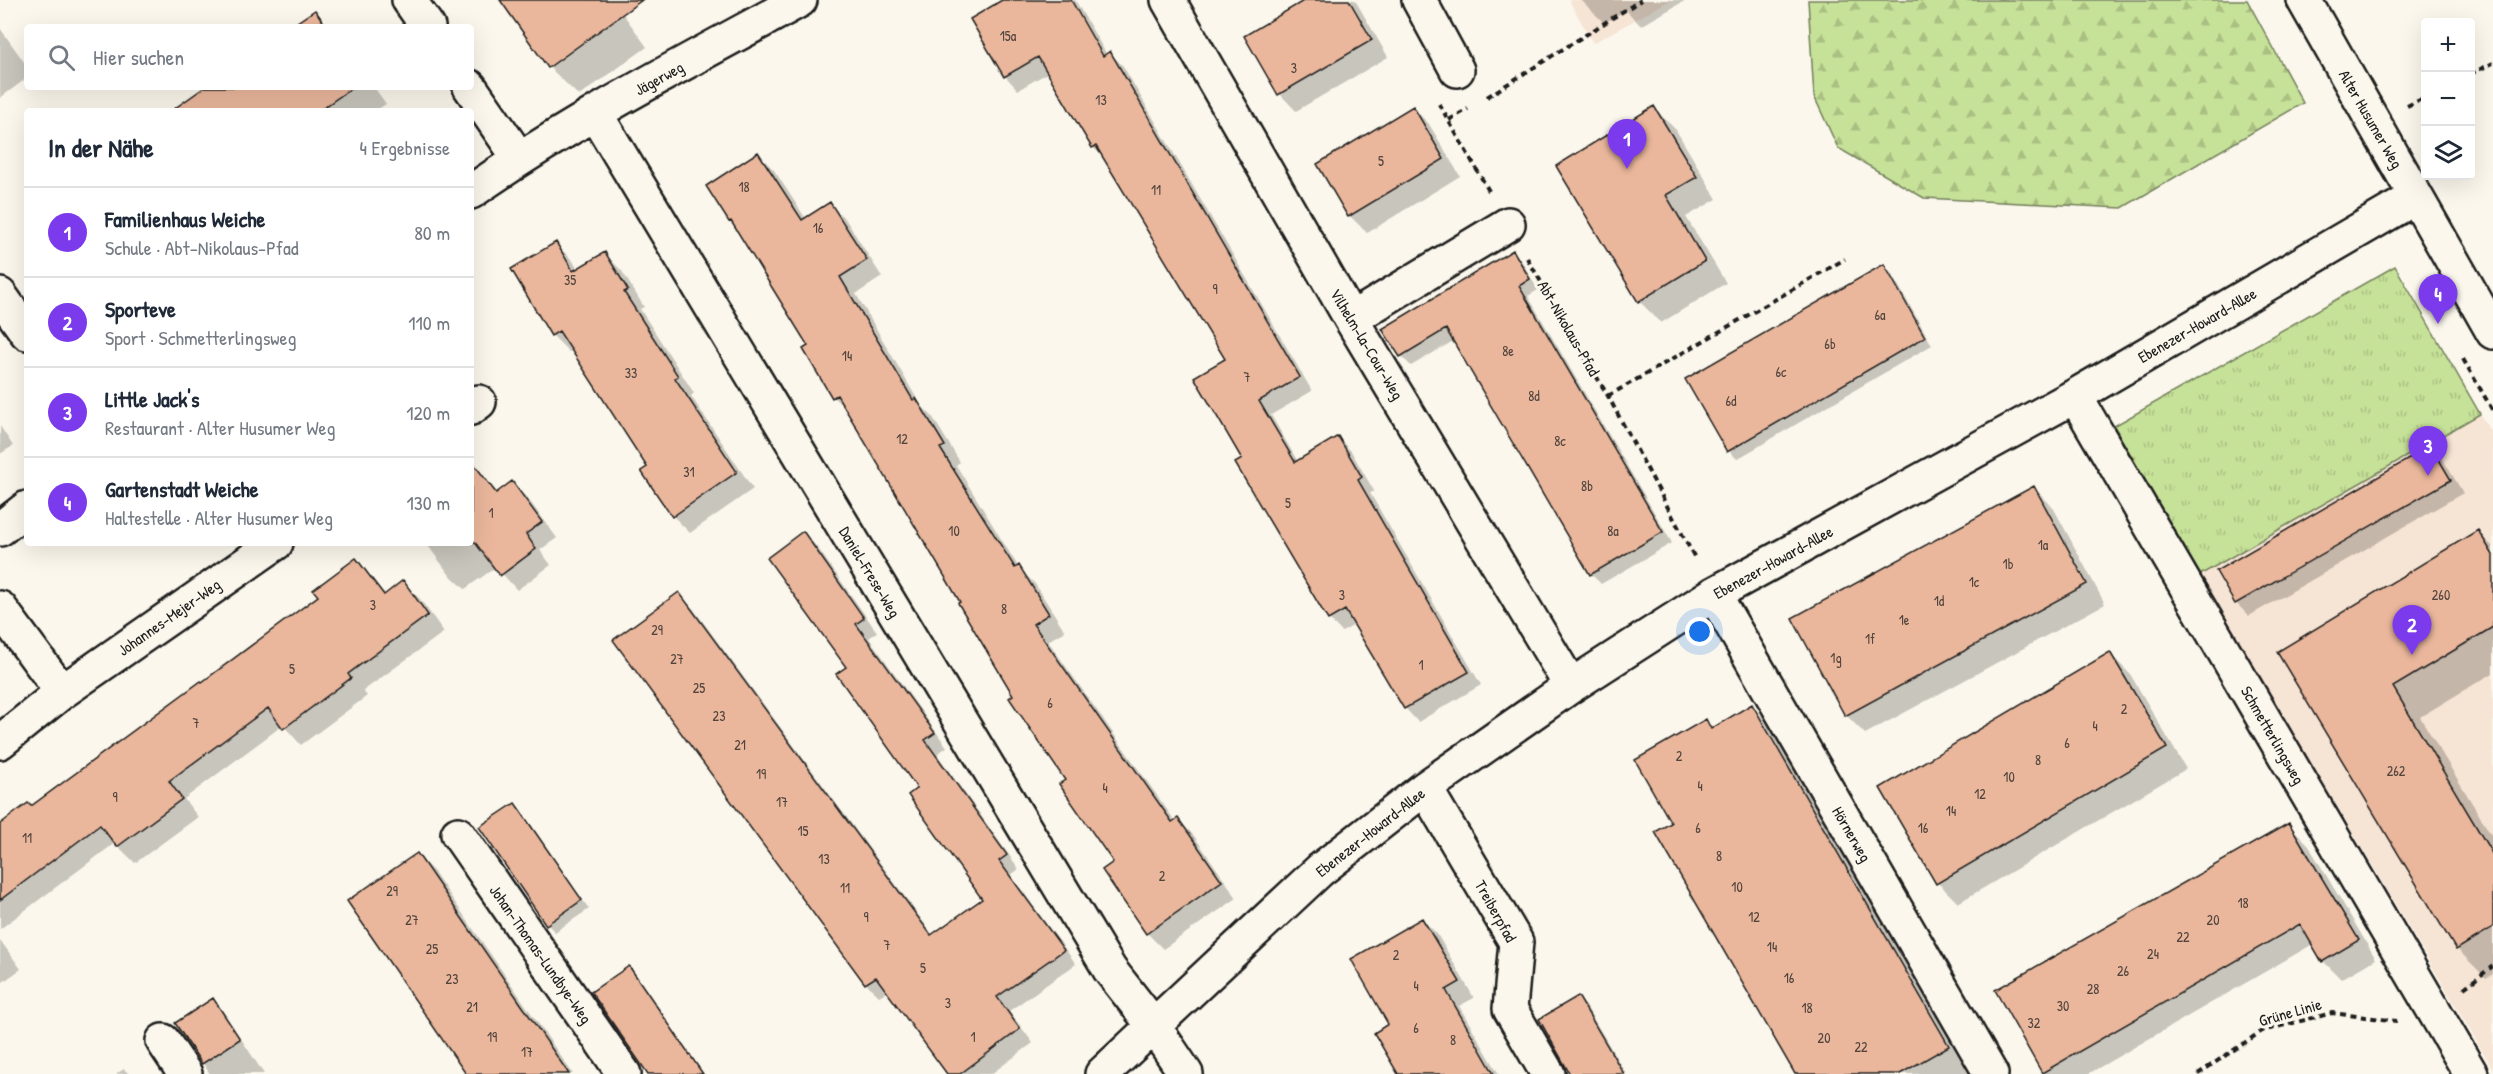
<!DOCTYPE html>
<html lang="de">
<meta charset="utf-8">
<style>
body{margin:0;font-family:"Patrick Hand",sans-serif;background:#f6f6f7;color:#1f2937}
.controls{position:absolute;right:18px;top:18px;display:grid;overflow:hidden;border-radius:6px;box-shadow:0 6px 24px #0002}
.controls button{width:54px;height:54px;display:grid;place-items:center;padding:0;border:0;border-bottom:2px solid #e0e1e3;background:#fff;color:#1f2937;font:30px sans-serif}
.you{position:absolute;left:1700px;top:632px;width:21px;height:21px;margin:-15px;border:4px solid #fff;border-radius:50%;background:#1a73e8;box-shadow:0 0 0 9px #1a73e833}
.badge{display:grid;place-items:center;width:39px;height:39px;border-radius:50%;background:#7c3aed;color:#fff;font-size:20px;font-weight:700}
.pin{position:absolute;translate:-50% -50px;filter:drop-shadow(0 2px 3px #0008)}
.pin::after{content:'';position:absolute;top:32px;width:21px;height:18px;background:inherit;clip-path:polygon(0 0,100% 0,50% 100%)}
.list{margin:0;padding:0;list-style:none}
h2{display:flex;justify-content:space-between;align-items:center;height:78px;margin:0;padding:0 24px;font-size:26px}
h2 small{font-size:20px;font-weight:400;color:#747a83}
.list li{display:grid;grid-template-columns:39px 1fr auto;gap:18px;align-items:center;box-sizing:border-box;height:90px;padding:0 24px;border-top:2px solid #e0e1e3}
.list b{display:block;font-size:22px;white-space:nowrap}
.list p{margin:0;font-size:20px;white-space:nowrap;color:#747a83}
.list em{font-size:20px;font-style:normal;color:#747a83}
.icon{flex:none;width:33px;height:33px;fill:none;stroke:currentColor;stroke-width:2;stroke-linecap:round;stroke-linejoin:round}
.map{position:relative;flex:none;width:2493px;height:1074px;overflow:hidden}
.search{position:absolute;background:#fff;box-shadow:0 6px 24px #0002;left:24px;top:24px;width:450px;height:66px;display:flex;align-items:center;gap:15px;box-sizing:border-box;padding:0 21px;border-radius:6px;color:#747a83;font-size:22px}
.panel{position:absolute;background:#fff;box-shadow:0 6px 24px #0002;left:24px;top:108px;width:450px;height:438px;border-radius:6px}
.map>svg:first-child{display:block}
.built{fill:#f6e4d4}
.grass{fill:url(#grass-tufts);stroke:#717e5a;stroke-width:1.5}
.forest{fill:url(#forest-firs);stroke:#717e5a;stroke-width:1.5}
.shadow{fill:#0003}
.building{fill:#eab79c;stroke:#1c1c1c;stroke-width:1.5}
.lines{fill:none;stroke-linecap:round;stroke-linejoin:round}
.minor-casing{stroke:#1c1c1c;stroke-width:38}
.path{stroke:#1c1c1c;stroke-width:4;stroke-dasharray:6 4.5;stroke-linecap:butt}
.minor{stroke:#fbf7ec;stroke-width:33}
.labels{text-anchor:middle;stroke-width:6;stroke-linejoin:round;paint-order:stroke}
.number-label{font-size:14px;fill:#50433c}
.street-label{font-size:16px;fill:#1c1c1c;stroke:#fbf7ec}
</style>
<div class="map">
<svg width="2493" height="1074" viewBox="0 0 2493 1074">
<defs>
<pattern id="grass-tufts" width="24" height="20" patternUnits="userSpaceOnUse" patternTransform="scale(1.5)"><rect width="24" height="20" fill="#c6e198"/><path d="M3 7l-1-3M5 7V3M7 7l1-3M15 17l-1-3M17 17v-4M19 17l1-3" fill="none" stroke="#aac082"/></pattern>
<pattern id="forest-firs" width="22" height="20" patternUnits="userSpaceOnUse" patternTransform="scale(1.5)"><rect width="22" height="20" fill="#c6e198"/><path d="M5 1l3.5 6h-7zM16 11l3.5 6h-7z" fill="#aac082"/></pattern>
</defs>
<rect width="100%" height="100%" fill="#fbf7ec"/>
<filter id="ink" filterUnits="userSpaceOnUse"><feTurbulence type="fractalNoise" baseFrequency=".0167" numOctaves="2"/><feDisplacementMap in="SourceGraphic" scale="12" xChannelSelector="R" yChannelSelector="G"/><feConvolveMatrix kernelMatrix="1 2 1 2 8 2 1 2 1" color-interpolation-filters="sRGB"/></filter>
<g filter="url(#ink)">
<path class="built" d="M1569,0H1671L1593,43Z
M2480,414L2493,436V1069L2200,575Z"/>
<path class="grass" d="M2395,266L2480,414L2200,575L2114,426Z"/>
<path class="forest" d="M1808,0H2247L2303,103L2122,208L1924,198L1838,148L1814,96Z"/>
<path class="shadow" d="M501,0H613L647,47L579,96L549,67Z
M1005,0H1075L1107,55L1110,53L1123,66L1312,391L1271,415L1298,462L1338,438L1351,451L1374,491L1370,493L1481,685L1418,722L1405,708L1356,624L1342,632L1329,619L1244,459L1227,360L1106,160L1093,147L1049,72L1018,90L1005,76L972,19Z
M1308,0H1355L1388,57L1296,111L1280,94L1246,36Z
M1581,0H1686L1641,26L1626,10L1604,23Z
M0,28L27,66V78L0,98Z
M208,87H374L386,104L375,111H174Z
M1412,107L1429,124L1460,176L1367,233L1350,216Z
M1654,108L1676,130L1717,199L1686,217L1726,283L1661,323L1639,301Z
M758,154L774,170L806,219L830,204L846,220L882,277L856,294L920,404L932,416L960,462L956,465L1019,568L1035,584L1065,631L1048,641L1175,821L1178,819L1194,836L1237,898L1163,949L1147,933L1115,863L848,411L833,397L810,347L708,186Z
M556,244L573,261L578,270L605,254L622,271L644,307L640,309L694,393L691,396L753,489L690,533L673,516L650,468L573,350L569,352L552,335Z
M1512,252L1522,262L1538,290L1528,296L1672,543L1601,584L1591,574L1455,340L1411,366L1401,356L1384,329Z
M1883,266L1892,274L1932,345L1737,459L1729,451L1687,380Z
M0,426L13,446L0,454Z
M2431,448L2444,461L2463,493L2249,616L2236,603Z
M479,472L498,493L512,483L528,499L557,538L540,550L551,565L517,590L496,567L465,589L449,574L426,543H471V478Z
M2034,488L2053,507L2105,604L1865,734L1846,715Z
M2478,532L2493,547V673L2420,717L2493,838V974L2486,978L2457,949L2279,653Z
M803,533L817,547L877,632L869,638L947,747L937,754L1019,869L1011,875L1076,964L1009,1011L1033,1043L991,1074H949L888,991L879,996L866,983L679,594L692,607L933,935L984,899L848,667Z
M356,560L386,595L403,582L420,599L444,632L363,691L367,696L301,745L283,725L184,799L198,817L135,863L115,843L0,929V825L31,808L320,596Z
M2110,654L2130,674L2186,769L1958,903L1938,883L1882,789Z
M1752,706L1766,720L1970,1074H1797L1673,823L1705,721L1713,729Z
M515,805L523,813L589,909L555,932L547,924Z
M2289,825L2307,843L2376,959L2341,979L2323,961L2313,944L2088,1074H2045L2043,1072Z
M417,855L434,872L573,1074H468Z
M1422,919L1437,934L1474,998L1459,1006L1499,1074H1400Z
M0,940L21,969L0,984Z
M629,968L637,976L704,1074H649Z
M1578,998L1586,1006L1626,1074H1572Z
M213,1000L221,1008L264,1074H210L177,1023Z
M124,1069L129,1074H116Z"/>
<path class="building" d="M500,0H642L548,68Z
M1002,0H1071L1103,56L1110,51L1300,377L1259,401L1295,462L1338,436L1362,477L1358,480L1469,672L1404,709L1345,610L1328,620L1235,463L1242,459L1194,377L1225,359L1096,146L1092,148L1038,57L1004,77L970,19Z
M1305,0H1349L1372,40L1278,95L1244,36Z
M315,10L327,27H290Z
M205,87H353L319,111H171Z
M1413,106L1444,159L1348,217L1317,164Z
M1654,106L1697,177L1666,195L1705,261L1638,302L1556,166Z
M758,152L802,220L830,202L867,260L840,277L913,400L916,398L945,446L940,448L1015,568L1019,565L1049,614L1033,624L1172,822L1178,818L1222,881L1146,934L1102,870L1113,862L1059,784L1065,780L1009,698L1013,695L958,603L960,602L837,395L832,398L803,349L808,346L731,221L729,222L706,186Z
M556,242L573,271L605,252L628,290L624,292L678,376L675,378L737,472L672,517L641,471L647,467L559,331L551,336L511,269Z
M1513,250L1530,279L1519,286L1663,532L1590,575L1446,329L1400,357L1382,329Z
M1884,264L1925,337L1727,452L1685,379Z
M2431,446L2451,480L2235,604L2216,571Z
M471,460L496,493L512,481L542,522L526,534L536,549L500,576L471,537Z
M2034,486L2087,584L1845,716L1792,618Z
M2478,530L2493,555V627L2393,687L2493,855V927L2456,950L2277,652Z
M803,531L864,618L856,624L935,733L925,740L1007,855L999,861L1064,950L997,997L1020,1029L960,1074H947L876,977L865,984L613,640L679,592L931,935L982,899L908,795L917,788L836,674L846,667L767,558Z
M356,558L384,595L403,580L428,615L348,674L351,678L283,729L268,708L169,781L182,799L117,847L100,825L0,900V824L28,803L31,806L201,681L202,682L318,596L313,590Z
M2110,652L2167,748L1936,884L1880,788Z
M1752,704L1949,1046L1900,1074H1795L1655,832L1671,823L1635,760L1706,719L1711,729Z
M515,803L582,900L546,925L479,827Z
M2289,823L2359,940L2322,962L2300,924L2042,1073L1995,990Z
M417,853L517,998L569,1074H466L367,930L347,901Z
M1422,918L1460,982L1446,990L1494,1074H1398L1374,1033L1388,1024L1351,959Z
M629,966L703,1074H648L591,992Z
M1578,996L1624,1074H1570L1539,1019Z
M213,998L240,1039L202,1064L175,1023Z"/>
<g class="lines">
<g class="minor-casing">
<path id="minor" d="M409,0L428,27
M1168,0L1351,319L1571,686
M1419,0L1457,70
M2304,0L2493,332
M470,87L519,158
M595,113L1110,970L1153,1025L1186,1074
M471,192C575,119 689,61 800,0
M0,295L27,333
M1351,319L1508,224
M2075,396L2471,1074
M471,408L479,402
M0,529L27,508
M1714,594L1991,1074
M0,608L62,692
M0,742L62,692L276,543
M1425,788L1516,942L1510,1009L1548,1074
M458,834L624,1074
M163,1041L185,1074
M1102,1074L1320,870L1425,788L1571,686L1714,594L2075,396L2416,197"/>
</g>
<path class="path" d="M2470,74L2493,63
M1487,97L1641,0
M1439,104L1489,191
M2407,106L2426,97
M1449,120L1468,109
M1527,258L1608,396L1696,560
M2463,359L2493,411
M1608,396L1845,259
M2464,988L2493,966
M2198,1074L2262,1031L2332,1013L2397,1021"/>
<use href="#minor" class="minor"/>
</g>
</g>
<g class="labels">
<g class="number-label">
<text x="1008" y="41">15a</text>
<text x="1294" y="73">3</text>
<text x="1101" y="105">13</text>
<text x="1381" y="166">5</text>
<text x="744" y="192">18</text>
<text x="1156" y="195">11</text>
<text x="818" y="233">16</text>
<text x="570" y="285">35</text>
<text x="1215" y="294">9</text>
<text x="1880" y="320">6a</text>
<text x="1830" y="349">6b</text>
<text x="1508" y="356">8e</text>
<text x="847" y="361">14</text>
<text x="1781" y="377">6c</text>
<text x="631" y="378">33</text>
<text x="1247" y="382">7</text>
<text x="1534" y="401">8d</text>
<text x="1731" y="406">6d</text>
<text x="902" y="444">12</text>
<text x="1560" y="446">8c</text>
<text x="689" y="477">31</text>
<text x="1587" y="491">8b</text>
<text x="1288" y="508">5</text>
<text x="491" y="518">1</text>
<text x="954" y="536">10</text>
<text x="1613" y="536">8a</text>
<text x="2043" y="550">1a</text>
<text x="2008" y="569">1b</text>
<text x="1974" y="587">1c</text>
<text x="1342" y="600">3</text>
<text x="2441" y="600">260</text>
<text x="1939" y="606">1d</text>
<text x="373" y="610">3</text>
<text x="1004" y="614">8</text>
<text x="1904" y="625">1e</text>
<text x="657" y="635">29</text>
<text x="1870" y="644">1f</text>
<text x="1836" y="663">1g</text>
<text x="677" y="664">27</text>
<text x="1421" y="670">1</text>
<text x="292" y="674">5</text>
<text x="699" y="693">25</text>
<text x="1050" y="708">6</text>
<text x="2124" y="714">2</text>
<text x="719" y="721">23</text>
<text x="196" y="728">7</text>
<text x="2095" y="731">4</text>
<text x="2067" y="748">6</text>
<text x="740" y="750">21</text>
<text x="1679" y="761">2</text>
<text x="2038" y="765">8</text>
<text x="2396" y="776">262</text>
<text x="761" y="779">19</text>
<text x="2009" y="782">10</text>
<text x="1700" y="791">4</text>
<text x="1105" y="793">4</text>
<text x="1980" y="799">12</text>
<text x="115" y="802">9</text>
<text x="782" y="807">17</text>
<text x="1951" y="816">14</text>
<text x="1698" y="833">6</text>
<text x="1923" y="833">16</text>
<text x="803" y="836">15</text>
<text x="27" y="843">11</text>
<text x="1719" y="861">8</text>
<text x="824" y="864">13</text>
<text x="1162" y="881">2</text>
<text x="1737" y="892">10</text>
<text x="845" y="893">11</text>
<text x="392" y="896">29</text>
<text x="2243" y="908">18</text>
<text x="866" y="922">9</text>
<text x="1754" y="922">12</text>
<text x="412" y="925">27</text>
<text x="2213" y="925">20</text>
<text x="2183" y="942">22</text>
<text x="887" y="950">7</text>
<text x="1772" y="952">14</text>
<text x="432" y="954">25</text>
<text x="2153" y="959">24</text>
<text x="1396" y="960">2</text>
<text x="923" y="973">5</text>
<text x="2123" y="976">26</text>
<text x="1789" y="983">16</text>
<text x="452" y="984">23</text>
<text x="1416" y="991">4</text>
<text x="2093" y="994">28</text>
<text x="948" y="1008">3</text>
<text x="2063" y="1011">30</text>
<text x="472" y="1012">21</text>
<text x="1807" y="1013">18</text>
<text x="2034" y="1028">32</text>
<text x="1416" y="1033">6</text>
<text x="492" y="1042">19</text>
<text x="973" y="1042">1</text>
<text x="1824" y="1043">20</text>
<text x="1453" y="1045">8</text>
<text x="1861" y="1052">22</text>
<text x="527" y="1057">17</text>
</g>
<g class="street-label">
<text transform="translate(659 78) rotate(-29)" y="6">Jägerweg</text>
<text transform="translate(2371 119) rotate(60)" y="6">Alter Husumer Weg</text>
<text transform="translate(2197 325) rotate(-30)" y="6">Ebenezer-Howard-Allee</text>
<text transform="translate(1569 328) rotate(60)" y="6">Abt-Nikolaus-Pfad</text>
<text transform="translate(1367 344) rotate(59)" y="6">Vilhelm-la-Cour-Weg</text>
<text transform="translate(1773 562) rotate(-29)" y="6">Ebenezer-Howard-Allee</text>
<text transform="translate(870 572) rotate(59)" y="6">Daniel-Frese-Weg</text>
<text transform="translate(169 617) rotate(-35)" y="6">Johannes-Mejer-Weg</text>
<text transform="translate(2273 735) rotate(60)" y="6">Schmetterlingsweg</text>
<text transform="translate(1370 832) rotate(-38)" y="6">Ebenezer-Howard-Allee</text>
<text transform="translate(1852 834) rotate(60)" y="6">Hörnerweg</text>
<text transform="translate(1496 911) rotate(61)" y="6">Treiberpfad</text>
<text transform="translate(541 954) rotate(55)" y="6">Johan-Thomas-Lundbye-Weg</text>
<text transform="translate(2290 1012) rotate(-16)" y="6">Grüne Linie</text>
</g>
</g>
</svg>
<div class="controls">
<button>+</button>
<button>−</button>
<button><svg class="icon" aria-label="layers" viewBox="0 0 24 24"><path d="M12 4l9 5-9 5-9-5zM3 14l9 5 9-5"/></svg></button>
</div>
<div class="you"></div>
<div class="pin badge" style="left:1627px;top:169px">1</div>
<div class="pin badge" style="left:2412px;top:655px">2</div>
<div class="pin badge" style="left:2428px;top:476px">3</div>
<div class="pin badge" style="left:2438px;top:324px">4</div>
<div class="search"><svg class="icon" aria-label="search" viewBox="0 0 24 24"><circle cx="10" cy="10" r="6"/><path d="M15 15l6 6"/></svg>Hier suchen</div>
<section class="panel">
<h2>In der Nähe<small>4 Ergebnisse</small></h2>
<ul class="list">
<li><span class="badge">1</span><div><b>Familienhaus Weiche</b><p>Schule · Abt-Nikolaus-Pfad</p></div><em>80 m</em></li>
<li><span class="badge">2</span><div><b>Sporteve</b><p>Sport · Schmetterlingsweg</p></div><em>110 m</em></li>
<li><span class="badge">3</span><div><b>Little Jack's</b><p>Restaurant · Alter Husumer Weg</p></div><em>120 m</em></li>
<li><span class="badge">4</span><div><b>Gartenstadt Weiche</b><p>Haltestelle · Alter Husumer Weg</p></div><em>130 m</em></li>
</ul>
</section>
</div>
